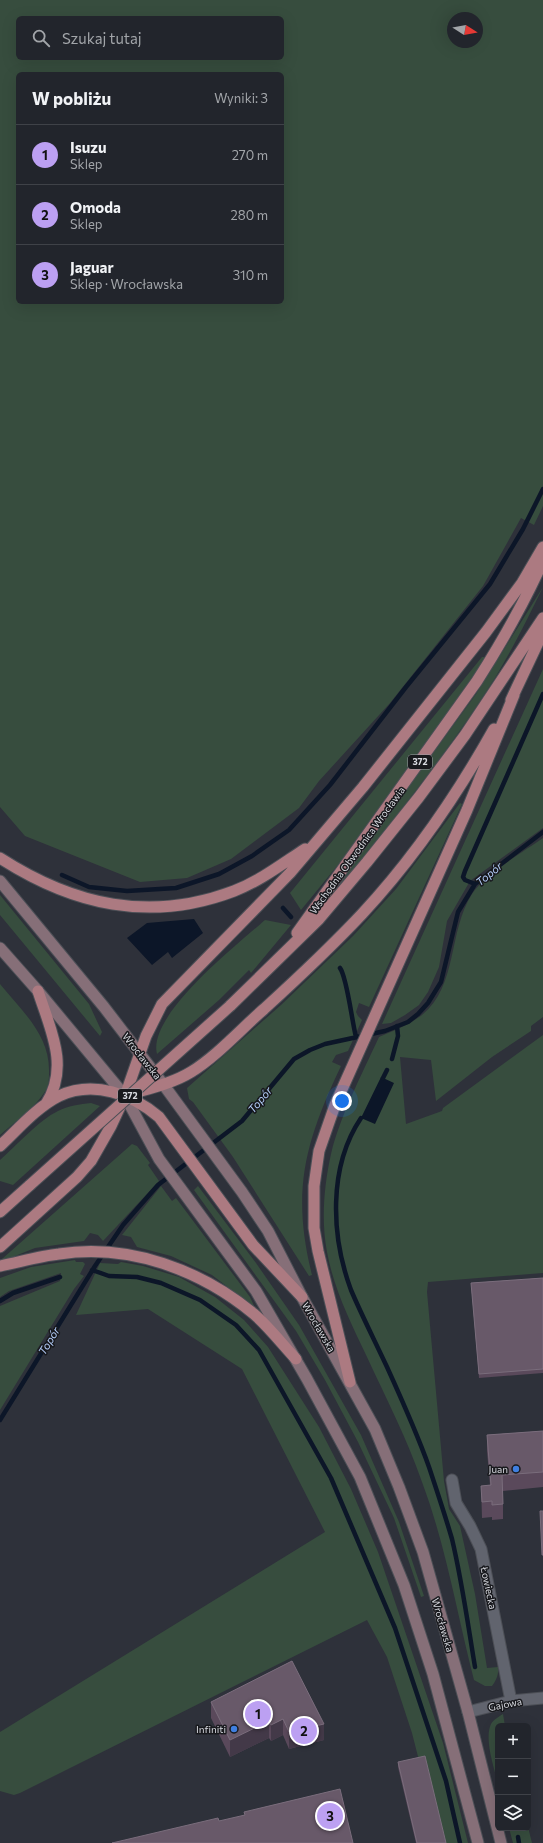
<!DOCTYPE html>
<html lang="pl">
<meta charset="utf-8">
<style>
body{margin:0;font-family:Commissioner,sans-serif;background:#2a2d34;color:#f1f3f6}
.controls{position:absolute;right:12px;bottom:12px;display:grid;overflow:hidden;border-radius:6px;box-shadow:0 4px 16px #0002}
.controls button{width:36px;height:36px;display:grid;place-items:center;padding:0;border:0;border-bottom:1px solid #3f4248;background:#22252c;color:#f1f3f6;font:20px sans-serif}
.compass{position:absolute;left:447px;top:12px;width:36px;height:36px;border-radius:50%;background:#22252c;box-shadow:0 4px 16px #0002;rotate:101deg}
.you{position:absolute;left:342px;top:1101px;width:14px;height:14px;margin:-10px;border:3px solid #fff;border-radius:50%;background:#1a73e8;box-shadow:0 0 0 6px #1a73e833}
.badge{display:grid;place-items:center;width:26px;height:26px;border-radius:50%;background:#bca0f2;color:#111;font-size:13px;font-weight:700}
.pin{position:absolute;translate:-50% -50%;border:2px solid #fff;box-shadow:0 1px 4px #0006}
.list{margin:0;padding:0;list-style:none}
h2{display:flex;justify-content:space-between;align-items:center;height:52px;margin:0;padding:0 16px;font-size:17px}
h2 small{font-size:13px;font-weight:400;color:#a2a5a9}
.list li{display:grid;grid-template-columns:26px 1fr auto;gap:12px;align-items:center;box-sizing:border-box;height:60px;padding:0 16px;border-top:1px solid #3f4248}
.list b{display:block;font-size:15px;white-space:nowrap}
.list p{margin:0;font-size:13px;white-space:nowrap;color:#a2a5a9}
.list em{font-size:13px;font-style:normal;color:#a2a5a9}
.icon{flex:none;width:22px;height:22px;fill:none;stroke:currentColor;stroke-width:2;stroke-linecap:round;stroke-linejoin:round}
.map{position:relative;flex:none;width:543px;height:1843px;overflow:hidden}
.search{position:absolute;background:#22252c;box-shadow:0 4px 16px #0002;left:16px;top:16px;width:268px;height:44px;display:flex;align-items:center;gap:10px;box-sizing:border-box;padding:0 14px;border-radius:6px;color:#a2a5a9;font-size:15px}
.panel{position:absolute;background:#22252c;box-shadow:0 4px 16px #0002;left:16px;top:72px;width:268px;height:232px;border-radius:6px}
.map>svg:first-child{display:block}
.green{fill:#374d3e;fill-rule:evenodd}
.water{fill:#0c1628}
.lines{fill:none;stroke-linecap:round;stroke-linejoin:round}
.stream{stroke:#0c1628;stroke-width:4.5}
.minor-casing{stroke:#4c4f56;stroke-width:13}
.secondary-casing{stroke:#4c4f56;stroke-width:13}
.primary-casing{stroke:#4c4f56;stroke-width:13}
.minor{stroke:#61646e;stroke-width:11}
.secondary{stroke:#866f78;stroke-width:11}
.primary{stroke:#ac7a81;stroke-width:11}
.primary-bridge-casing{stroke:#4c4f56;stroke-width:13;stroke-linecap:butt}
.primary-bridge{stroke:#ac7a81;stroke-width:11}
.wall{fill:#5a495b}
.shaded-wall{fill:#433948}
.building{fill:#685969;stroke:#7a6d7c}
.shop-dot{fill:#3f7fe0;stroke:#18191d;stroke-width:1.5}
.labels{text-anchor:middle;stroke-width:3;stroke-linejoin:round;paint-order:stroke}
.shield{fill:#18191d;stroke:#9ea0a6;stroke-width:1}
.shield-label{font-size:9px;font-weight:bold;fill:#d8dae0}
.street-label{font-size:10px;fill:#d8dae0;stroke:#18191d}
.poi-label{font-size:10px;fill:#d8dae0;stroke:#18191d;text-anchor:end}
.water-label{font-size:11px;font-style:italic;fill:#b6d0fe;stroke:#18191d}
</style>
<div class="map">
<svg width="543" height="1843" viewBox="0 0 543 1843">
<rect width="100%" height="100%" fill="#2e313a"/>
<path class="green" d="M0,0H543V506L534,525L521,518L483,586L390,703L319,781L299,808L231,859L187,878L140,882L25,836L0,807ZM18,18H282V58H18ZM453,18H477V42H453ZM18,74H282V302H18Z
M543,587C528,618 513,648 495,678C445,758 383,832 325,907L322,906L476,694Z
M482,657H484L485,659L351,849L301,910L290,893Z
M543,669V828L470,881L447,921L439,967L428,992L419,1005L405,1015L391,1023L382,1024Z
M460,803L462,804L369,1007L359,1003L356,1012L358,1016L362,1020L348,1051L336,1055L332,1062L341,1066C305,1142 291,1191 312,1275L309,1276L233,1157L193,1102L189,1099L187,1088L281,1005L353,936L396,889Z
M543,838V1017L531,1026V1031L492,1057L436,1101L431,1060L400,1057L406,1124L442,1111L443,1108L543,1035V1273L428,1282L427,1292L444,1481L449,1509L460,1526L475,1594L487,1668L498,1667C499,1674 496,1681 492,1686H485L474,1680C457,1614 446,1546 422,1482C407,1439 386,1398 367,1357C351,1323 334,1290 327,1252C321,1221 324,1185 331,1154C340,1116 362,1074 379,1037C393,1031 409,1025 422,1015C458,986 448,931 472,894C485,874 523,852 543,838Z
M0,895L89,1004L102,1032L100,1036L0,915Z
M265,920L291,925L251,973L249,970L219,1000L157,1054C147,1015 237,945 265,920Z
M0,984C22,1011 50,1035 49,1072C49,1078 49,1085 46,1090C35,1108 16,1121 0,1135Z
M91,1103L100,1106L13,1185L0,1181V1160C16,1146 39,1120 58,1111C68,1106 80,1104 91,1103Z
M132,1144L137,1146L150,1163L148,1165L159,1181L103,1241L98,1235L90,1233L84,1241L35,1248L5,1260L2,1259Z
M161,1186L172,1201L176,1198L250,1297L255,1308L212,1275L171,1256L137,1247L131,1237L122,1235Z
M198,1186L256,1263L299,1325L361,1435L399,1522L424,1596L421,1597L394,1518L358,1442L325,1380L296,1331L194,1190Z
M75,1260L76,1262H83L85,1264L80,1274L84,1276L74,1289L0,1410V1306L60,1281L61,1273L9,1291L0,1297V1278L31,1267Z
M121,1262L143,1266L179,1277L215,1297L244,1320L268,1347L319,1427L351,1489L378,1552L443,1743L468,1843H440L412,1733L387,1657L367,1620L20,1793L14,1795L0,1791V1732L325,1532L242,1369L148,1309L76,1315L100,1263L118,1264Z
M503,1714L505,1726H498V1783C494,1768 484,1739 491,1724C493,1720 500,1716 503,1714Z
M528,1827L532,1843H513L509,1828Z"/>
<path class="water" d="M194,919L203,933L172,958L168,952L152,965L127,938L147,923Z
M381,1077L394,1083L375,1124L361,1118Z"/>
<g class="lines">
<path class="stream" d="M62,875L89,887L127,891L176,888L219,874L252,856L289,830L330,785L406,687L490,584L523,529L543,489
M475,884L465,880L463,877L465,871L543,694
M283,908L291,917
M340,968C347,977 352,1022 356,1037
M392,1059L398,1036L397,1026
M383,1078L387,1070
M361,1118C328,1167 331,1236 351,1290C362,1316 375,1341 387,1367C402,1400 417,1433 429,1467C437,1491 445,1515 452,1539C462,1581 468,1625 475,1667
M92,1270L109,1276L137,1277L161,1283L200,1300L236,1325L259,1350L331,1478L395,1628L446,1781L460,1843
M0,1301L13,1293L60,1277
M0,1420L95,1266L123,1225L158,1185L242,1121L294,1059L310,1050L325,1044L385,1031L408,1022L418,1014L428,1003L441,982L458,912L475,884L543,832
M518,1837L519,1843"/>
<g class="minor-casing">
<path id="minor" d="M452,1480L456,1503L470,1526L481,1549L511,1701
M468,1712L511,1701L543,1698"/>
</g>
<g class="secondary-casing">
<path id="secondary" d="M0,881L104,1007L163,1084L242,1192L268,1231L302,1297L375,1429L399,1487L423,1552L468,1712L501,1843
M0,948L38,991L125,1096L159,1159L256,1291L307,1379L360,1477L404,1585L433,1674L478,1843"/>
</g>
<g class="primary-casing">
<path id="primary" d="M511,700L543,632
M0,858C73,905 150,923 234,891C260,881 282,864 305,849
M297,933L477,681C502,642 524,603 543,561
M38,991C50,1029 70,1066 46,1104
M230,1006L319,919L367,862L419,797L465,735L543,618
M131,1094C151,1088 173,1083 191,1072C217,1056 241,1029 264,1009C298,978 331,947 362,914C414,858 457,795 494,729
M0,1146C18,1129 37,1107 59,1096C94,1080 132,1094 159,1117L253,1245L302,1297
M0,1212L30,1185
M0,1247L77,1177L91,1161L111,1126L125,1096L146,1036L162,1004L290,873L363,787L486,632L522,583L543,547
M0,1266C20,1262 40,1256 59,1254C129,1243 201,1270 254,1314C269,1327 282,1344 296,1359
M350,1382L318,1251L314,1228V1186L319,1151L335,1105L467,810L514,695"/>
</g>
<use href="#minor" class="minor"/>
<use href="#secondary" class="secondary"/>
<use href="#primary" class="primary"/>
<g class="primary-bridge-casing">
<path id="primary-bridge" d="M30,1185L230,1006"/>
</g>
<use href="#primary-bridge" class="primary-bridge"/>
</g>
<path class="wall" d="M543,1278V1373L479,1378L471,1283Z
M543,1431V1487L503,1491V1519L492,1520V1517L482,1518L481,1486L490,1485L487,1451V1435Z
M292,1661L324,1740L289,1749L283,1735L271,1741L269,1738L230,1757L211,1718V1702Z
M398,1762L446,1843H416L398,1767Z"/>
<path class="shaded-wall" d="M283,1719V1735L271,1741V1725Z
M269,1721V1738L230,1757V1740Z
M324,1724V1740L289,1749V1732Z"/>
<path class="building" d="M543,1278V1369L479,1374L471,1283Z
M543,1431V1472L502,1475L503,1504L492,1505V1501L482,1502L481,1486L491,1485L487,1435Z
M540,1511H543V1555H542Z
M292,1661L324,1724L289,1732L283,1719L271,1725L269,1721L230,1740L211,1702Z
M425,1756L446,1843H417L398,1762Z
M340,1789L353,1843H112L218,1818L219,1821L245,1815L244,1812Z"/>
<g class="shop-dot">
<circle cx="516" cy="1469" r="4"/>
<circle cx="234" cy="1729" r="4"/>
</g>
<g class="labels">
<g class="shield">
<rect x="408" y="755" width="24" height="14" rx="3"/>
<rect x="118" y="1089" width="24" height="14" rx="3"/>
</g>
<g class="shield-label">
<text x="420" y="765">372</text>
<text x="130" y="1099">372</text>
</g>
<g class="street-label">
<text transform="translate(357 850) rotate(-54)" y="4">Wschodnia Obwodnica Wrocławia</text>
<text transform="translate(142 1056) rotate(52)" y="4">Wrocławska</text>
<text transform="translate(319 1327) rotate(60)" y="4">Wrocławska</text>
<text transform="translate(489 1588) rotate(78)" y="4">Łowiecka</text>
<text transform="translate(443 1625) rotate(74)" y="4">Wrocławska</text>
<text transform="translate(505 1704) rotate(-11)" y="4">Gajowa</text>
</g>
<g class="poi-label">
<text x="508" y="1473">Juan</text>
<text x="226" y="1733">Infiniti</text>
</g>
<g class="water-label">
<text transform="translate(489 874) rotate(-39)" y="4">Topór</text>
<text transform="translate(260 1100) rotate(-50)" y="4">Topór</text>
<text transform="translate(49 1341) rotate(-58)" y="4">Topór</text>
</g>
</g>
</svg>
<div class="controls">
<button>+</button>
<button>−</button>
<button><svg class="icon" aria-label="layers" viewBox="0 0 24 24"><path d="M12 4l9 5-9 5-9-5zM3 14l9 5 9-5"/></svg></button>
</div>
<svg class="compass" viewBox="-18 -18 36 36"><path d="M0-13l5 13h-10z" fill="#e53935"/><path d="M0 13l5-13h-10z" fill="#a2a5a9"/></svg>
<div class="you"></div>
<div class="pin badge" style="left:258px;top:1714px">1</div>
<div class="pin badge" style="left:304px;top:1731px">2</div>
<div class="pin badge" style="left:330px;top:1816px">3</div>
<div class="search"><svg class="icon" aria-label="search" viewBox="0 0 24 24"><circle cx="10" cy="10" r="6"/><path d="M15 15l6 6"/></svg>Szukaj tutaj</div>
<section class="panel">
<h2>W pobliżu<small>Wyniki: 3</small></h2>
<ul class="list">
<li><span class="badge">1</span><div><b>Isuzu</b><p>Sklep</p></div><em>270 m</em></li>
<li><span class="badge">2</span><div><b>Omoda</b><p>Sklep</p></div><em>280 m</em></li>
<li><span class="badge">3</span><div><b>Jaguar</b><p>Sklep · Wrocławska</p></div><em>310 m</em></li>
</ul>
</section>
</div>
